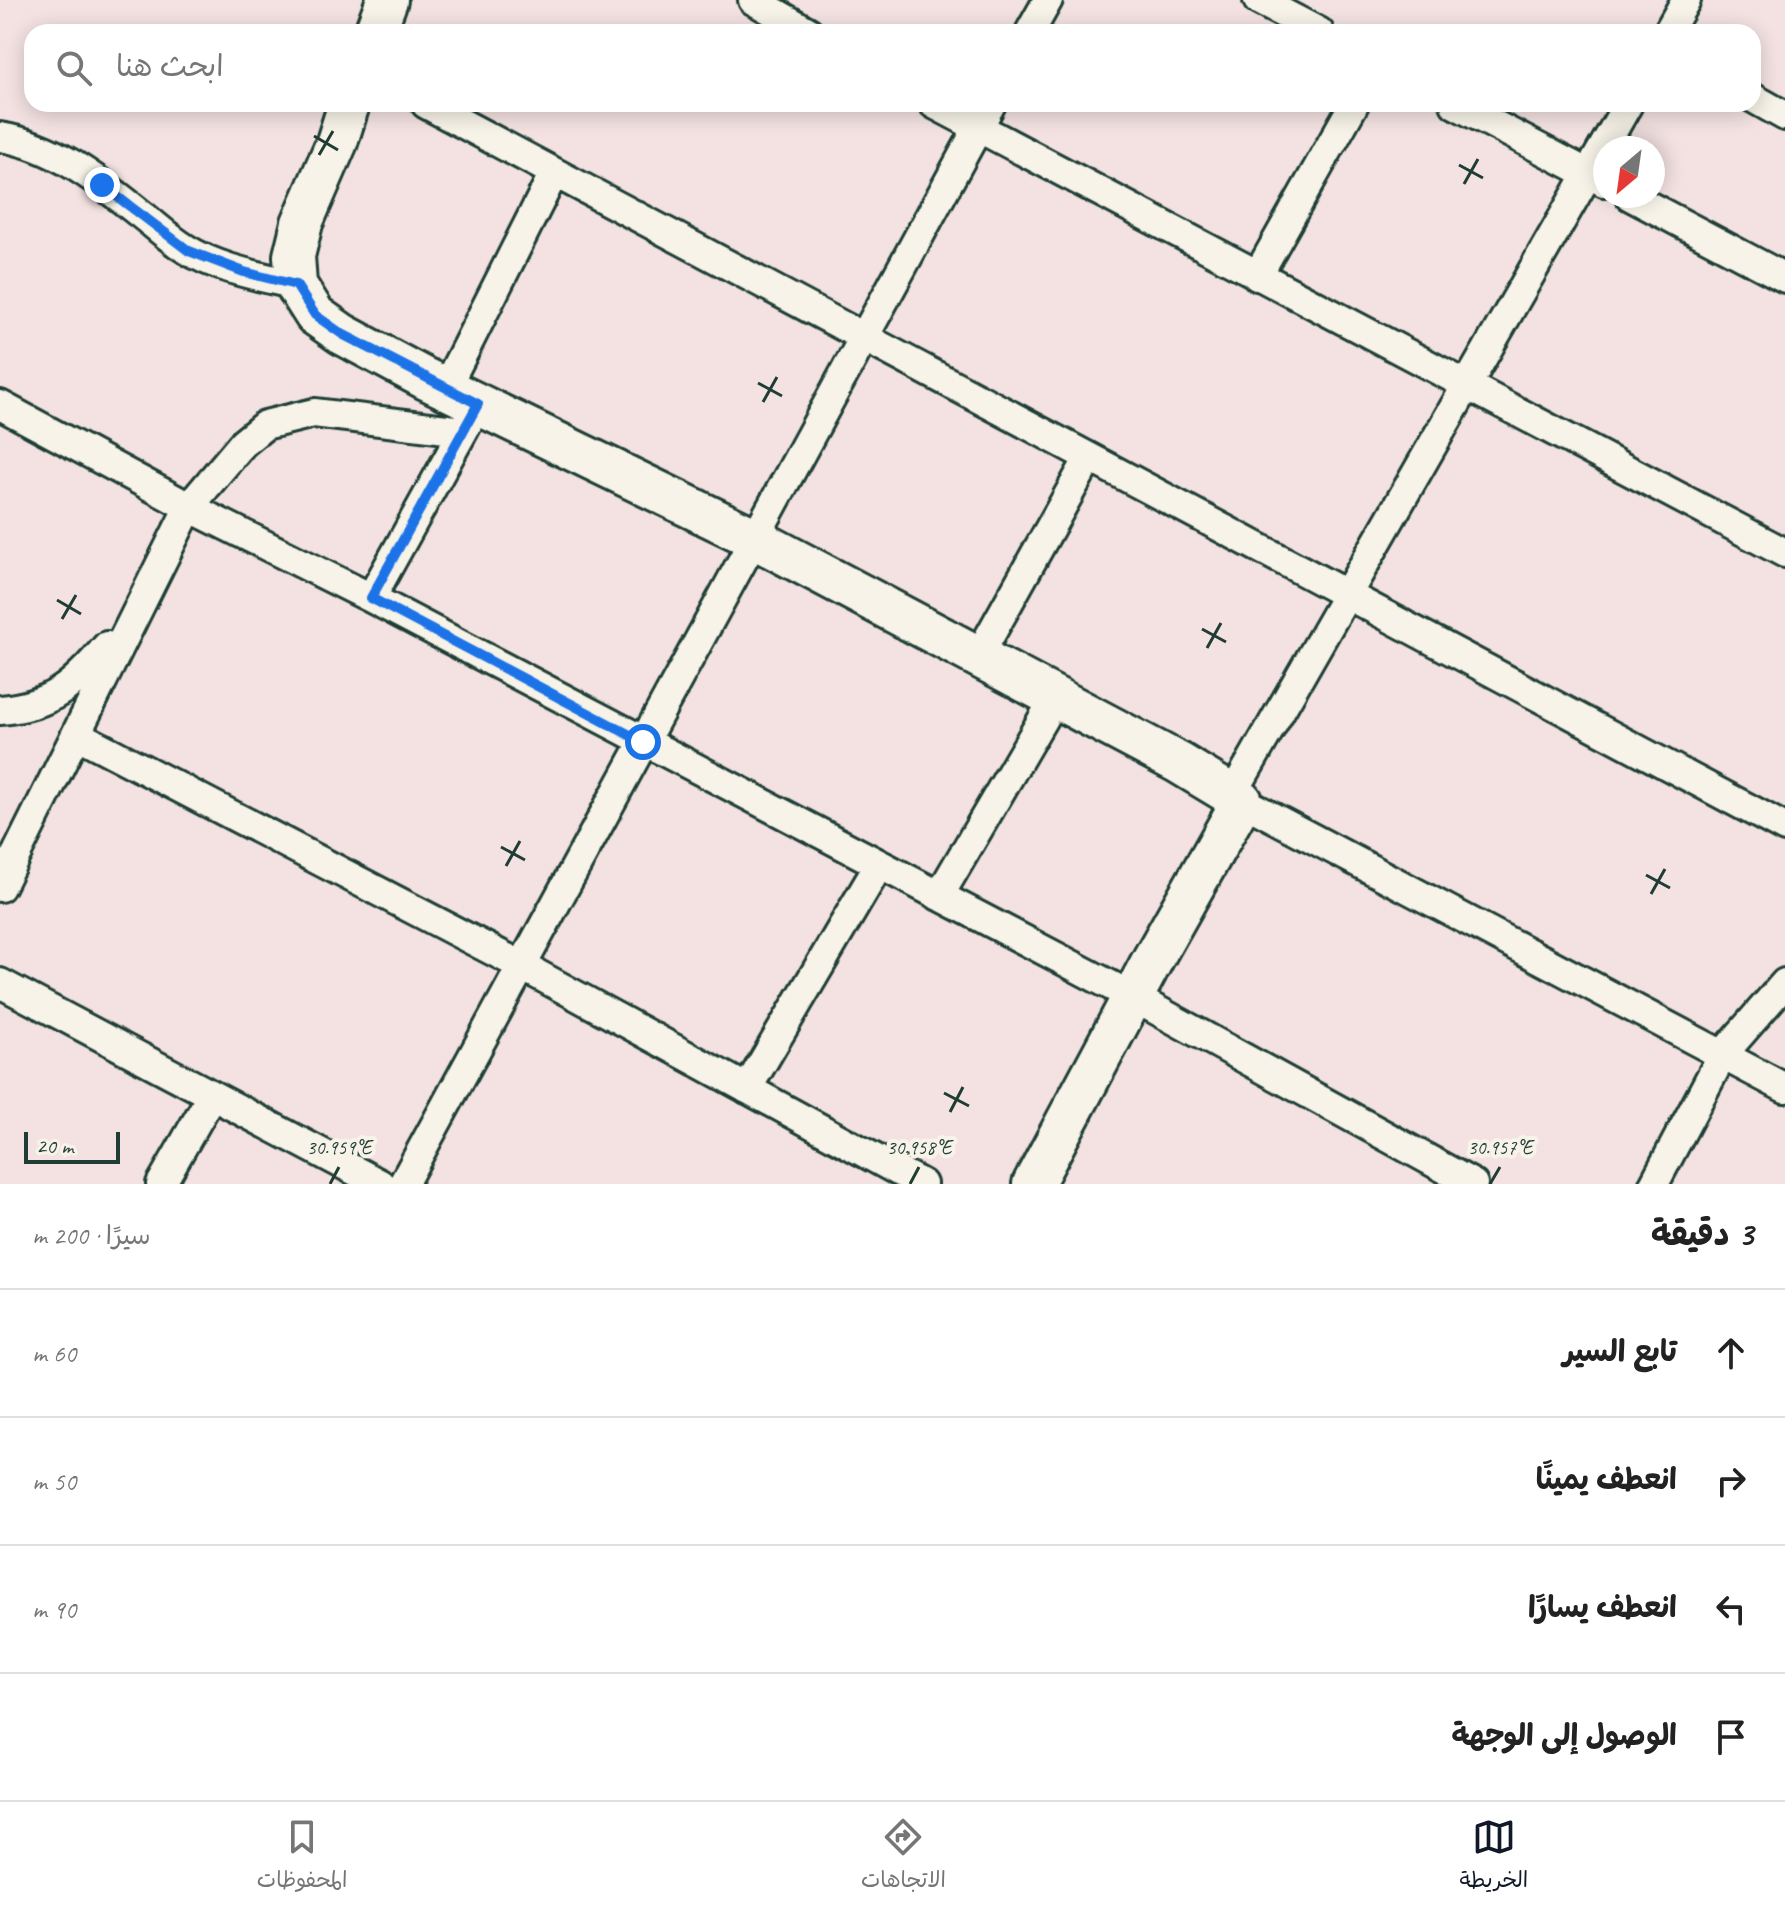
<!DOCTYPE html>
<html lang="ar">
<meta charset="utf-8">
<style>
body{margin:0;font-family:Caveat,"Playpen Sans Arabic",sans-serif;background:#f6f6f6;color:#222;direction:rtl}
.compass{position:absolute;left:1593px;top:136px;width:72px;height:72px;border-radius:50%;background:#fff;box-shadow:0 4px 20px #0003;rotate:209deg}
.scale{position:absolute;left:24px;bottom:20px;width:96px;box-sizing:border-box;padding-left:8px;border:4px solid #1f3d34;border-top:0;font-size:22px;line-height:28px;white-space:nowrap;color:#1f3d34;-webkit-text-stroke:6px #f7f3e8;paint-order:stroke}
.stop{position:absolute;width:24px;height:24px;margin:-18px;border:6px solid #1a73e8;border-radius:50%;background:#fff}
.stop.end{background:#1a73e8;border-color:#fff;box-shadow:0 2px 8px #0008}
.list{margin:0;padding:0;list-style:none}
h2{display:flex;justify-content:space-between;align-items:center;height:104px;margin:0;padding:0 32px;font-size:34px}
h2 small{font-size:26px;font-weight:400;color:#767676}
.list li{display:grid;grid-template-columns:52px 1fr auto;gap:24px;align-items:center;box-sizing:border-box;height:128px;padding:0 32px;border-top:2px solid #e0e0e0}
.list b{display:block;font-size:30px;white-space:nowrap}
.list em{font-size:26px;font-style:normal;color:#767676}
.icon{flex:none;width:44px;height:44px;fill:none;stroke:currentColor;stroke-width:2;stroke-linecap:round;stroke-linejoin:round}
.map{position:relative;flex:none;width:1785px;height:1184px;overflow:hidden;direction:ltr}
.search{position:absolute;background:#fff;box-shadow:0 4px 20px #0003;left:24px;right:24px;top:24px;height:88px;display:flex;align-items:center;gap:20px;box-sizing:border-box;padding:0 28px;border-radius:24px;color:#767676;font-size:30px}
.sheet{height:616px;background:#fff}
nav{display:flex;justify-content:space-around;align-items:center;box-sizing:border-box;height:112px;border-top:2px solid #e0e0e0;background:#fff;font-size:22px;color:#767676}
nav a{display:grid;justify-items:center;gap:4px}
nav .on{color:#111827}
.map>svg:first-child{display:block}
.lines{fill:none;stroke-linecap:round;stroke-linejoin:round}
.street-casing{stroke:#1f3d34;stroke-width:34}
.secondary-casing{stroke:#1f3d34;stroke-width:46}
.street{stroke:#f7f3e8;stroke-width:28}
.secondary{stroke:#f7f3e8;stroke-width:40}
.route{stroke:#1a73e8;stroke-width:10}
.ticks{fill:none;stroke:#1f3d34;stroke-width:3}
.ticks-label{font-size:20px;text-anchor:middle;fill:#1f3d34;stroke:#f7f3e8;stroke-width:8;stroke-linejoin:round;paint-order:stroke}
</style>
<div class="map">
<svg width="1785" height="1184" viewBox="0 0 1785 1184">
<rect width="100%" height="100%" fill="#f4e2e2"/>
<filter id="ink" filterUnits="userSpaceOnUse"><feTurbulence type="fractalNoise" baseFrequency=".0125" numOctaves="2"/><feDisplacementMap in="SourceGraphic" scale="16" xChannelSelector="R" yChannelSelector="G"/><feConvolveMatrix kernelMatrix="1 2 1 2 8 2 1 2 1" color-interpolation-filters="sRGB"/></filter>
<g filter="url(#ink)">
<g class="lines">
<g class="street-casing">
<path id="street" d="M753,0L809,32
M1258,0L1319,32
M1030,32L1048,0
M1668,32L1686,0
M1753,98L1785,116
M426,104L1785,828
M934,104L1785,553
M1455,104L1604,182
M0,137C53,145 97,179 138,212C154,224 168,238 186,249C218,269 259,276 296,285
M1630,196L1785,278
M1257,276L1354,104
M445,389L554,173
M0,405L189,507L371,598L1133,997L1473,1184
M371,598L471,417
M978,657L1089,458
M0,710C52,706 75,684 107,646
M76,734L522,966L922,1184
M1232,795L1628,104
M1242,801L1785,1088
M0,887L189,507L243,443L265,425L314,413L463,431
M939,896L1055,698
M0,983L380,1184
M747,1089L879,865
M161,1184L212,1095
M403,1184L991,104
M1654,1184L1723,1054L1785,983"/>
</g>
<g class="secondary-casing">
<path id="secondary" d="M375,32L387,0
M349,104L337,142L302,223L294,256L296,285L315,315L342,334L424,378L756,539L1179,763L1242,801L1154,957L1033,1184"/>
</g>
<use href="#street" class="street"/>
<use href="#secondary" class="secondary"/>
</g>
</g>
<g class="lines" filter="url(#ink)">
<path class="route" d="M102,185L189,251L244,272L296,285L315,315L342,334L478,404L371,598L643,742"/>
</g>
<path class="ticks" d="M314,136L338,150M319,155L333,131M1459,165L1483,178M1464,184L1478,159M758,383L782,396M763,402L777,377M57,600L81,614M62,619L76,595M1202,629L1226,642M1207,648L1221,623M501,847L525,860M506,866L520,841M1646,875L1670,888M1651,894L1665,869M944,1093L969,1106M950,1112L963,1087M330,1184L339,1167M910,1184L919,1167M1490,1184L1500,1167"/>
<g class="ticks-label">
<text x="339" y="1154">30.959°E</text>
<text x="919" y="1154">30.958°E</text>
<text x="1500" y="1154">30.957°E</text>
</g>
</svg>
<svg class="compass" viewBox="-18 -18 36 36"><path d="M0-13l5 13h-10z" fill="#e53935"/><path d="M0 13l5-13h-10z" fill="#767676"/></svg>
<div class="scale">20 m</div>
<div class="stop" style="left:643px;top:742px"></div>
<div class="stop end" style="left:102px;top:185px"></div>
<div class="search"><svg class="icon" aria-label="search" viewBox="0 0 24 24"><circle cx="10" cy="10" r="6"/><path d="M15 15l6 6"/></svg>ابحث هنا</div>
</div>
<section class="sheet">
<h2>3 دقيقة<small>سيرًا · 200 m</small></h2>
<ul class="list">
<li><svg class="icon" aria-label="ahead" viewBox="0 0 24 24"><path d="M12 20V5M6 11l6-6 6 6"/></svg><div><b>تابع السير</b></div><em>60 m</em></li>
<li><svg class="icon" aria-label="right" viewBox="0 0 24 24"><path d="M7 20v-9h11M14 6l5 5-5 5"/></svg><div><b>انعطف يمينًا</b></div><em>50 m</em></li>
<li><svg class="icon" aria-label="left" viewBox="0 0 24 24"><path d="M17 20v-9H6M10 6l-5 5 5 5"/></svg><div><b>انعطف يسارًا</b></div><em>90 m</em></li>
<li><svg class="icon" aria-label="arrive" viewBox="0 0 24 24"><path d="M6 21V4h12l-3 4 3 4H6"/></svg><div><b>الوصول إلى الوجهة</b></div></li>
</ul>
</section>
<nav>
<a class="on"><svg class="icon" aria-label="map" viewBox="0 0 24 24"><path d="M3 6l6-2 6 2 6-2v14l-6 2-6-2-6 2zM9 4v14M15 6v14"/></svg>الخريطة</a>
<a><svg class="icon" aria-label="directions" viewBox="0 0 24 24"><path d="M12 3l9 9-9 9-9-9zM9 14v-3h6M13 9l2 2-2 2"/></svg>الاتجاهات</a>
<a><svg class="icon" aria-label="saved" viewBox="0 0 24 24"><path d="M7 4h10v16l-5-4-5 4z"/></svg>المحفوظات</a>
</nav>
